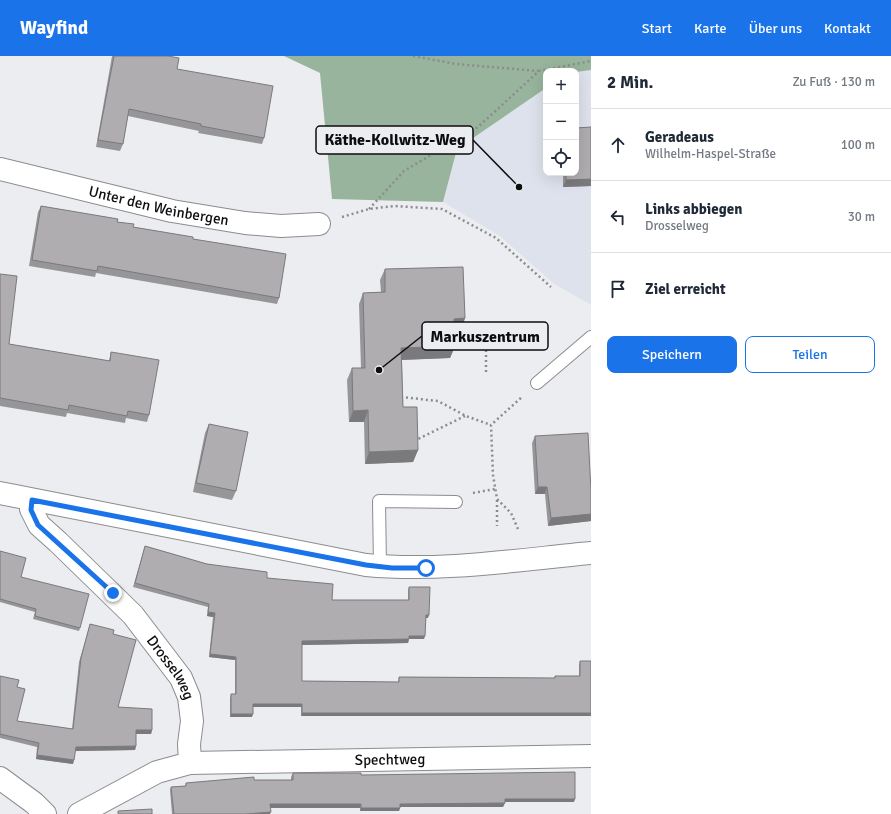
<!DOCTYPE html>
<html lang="de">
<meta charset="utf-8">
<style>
body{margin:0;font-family:Signika,sans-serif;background:#f2f2f3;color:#1f2937}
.controls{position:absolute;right:12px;top:12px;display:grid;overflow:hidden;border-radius:8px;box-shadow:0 4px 16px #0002}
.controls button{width:36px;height:36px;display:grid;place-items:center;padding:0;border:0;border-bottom:1px solid #e0e1e3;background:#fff;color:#1f2937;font:20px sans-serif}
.stop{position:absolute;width:12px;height:12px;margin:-9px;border:3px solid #1a73e8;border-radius:50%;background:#fff}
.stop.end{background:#1a73e8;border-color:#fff;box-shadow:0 1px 4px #0008}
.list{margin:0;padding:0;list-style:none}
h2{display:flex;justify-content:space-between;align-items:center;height:52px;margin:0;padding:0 16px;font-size:17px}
h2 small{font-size:13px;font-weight:400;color:#747a83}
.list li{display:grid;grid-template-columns:26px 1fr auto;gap:12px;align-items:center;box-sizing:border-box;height:72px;padding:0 16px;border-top:1px solid #e0e1e3}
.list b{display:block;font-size:15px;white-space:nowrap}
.list p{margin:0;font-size:13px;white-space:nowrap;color:#747a83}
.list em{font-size:13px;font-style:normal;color:#747a83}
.actions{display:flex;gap:8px;padding:12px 16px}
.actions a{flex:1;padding:9px 0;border:1px solid #1a73e8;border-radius:8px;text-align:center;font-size:14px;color:#1a73e8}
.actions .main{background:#1a73e8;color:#fff}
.icon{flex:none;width:22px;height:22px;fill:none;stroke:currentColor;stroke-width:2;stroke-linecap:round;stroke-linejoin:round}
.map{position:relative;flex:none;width:591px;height:758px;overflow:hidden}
header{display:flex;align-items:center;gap:24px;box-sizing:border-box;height:56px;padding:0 20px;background:#1a73e8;color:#fff}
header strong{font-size:19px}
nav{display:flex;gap:22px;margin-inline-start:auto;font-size:14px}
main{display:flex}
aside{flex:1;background:#fff}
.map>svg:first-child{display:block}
.built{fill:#dee2ec}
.forest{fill:#98b49c}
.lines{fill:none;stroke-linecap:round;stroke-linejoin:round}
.service-casing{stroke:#8b8c8f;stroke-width:14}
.minor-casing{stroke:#8b8c8f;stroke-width:24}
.tertiary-casing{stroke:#8b8c8f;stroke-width:24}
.path{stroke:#8b8c8e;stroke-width:2.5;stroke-dasharray:2 3;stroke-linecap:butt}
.service{stroke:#fff;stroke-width:12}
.minor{stroke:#fff;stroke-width:22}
.tertiary{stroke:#fff;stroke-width:22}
.wall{fill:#969597}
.shaded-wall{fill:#7a797b}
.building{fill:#afadb0;stroke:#7a797b}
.route{stroke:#1a73e8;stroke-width:5}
.labels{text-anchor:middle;stroke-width:3;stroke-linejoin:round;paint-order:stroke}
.street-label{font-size:15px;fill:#0d0d0f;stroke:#ecedf0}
.leader{fill:none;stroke:#0d0d0f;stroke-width:1.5}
.callout-dot{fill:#0d0d0f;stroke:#ecedf0;stroke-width:1.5}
.callout{fill:#ecedf0;stroke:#0d0d0f;stroke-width:1.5}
.callout-label{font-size:16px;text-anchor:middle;font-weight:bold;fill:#0d0d0f}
</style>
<header>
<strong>Wayfind</strong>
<nav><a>Start</a><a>Karte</a><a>Über uns</a><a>Kontakt</a></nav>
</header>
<main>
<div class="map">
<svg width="591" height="758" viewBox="0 0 591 758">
<rect width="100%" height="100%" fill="#ecedf0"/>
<path class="built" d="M591,14V249L553,227L500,180L443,146L457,93L546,32V117H576V16Z"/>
<path class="forest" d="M284,0H591V14L576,16V15H546V32L457,93L443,146L332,143L320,17Z"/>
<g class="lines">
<g class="service-casing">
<path id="service" d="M537,327L591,281
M380,511L379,445L456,446"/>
</g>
<g class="minor-casing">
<g id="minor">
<path id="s1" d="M0,113L172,155L245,167L281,170L319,168"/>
<path id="s2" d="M32,444L31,453L39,469L58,486L133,559L181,622L189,641L192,665L189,688L190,707L157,716L79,758"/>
<path id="s3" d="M190,707L591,700"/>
<path d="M0,722L34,747L45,758"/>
</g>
</g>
<g class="tertiary-casing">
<path id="tertiary" d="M0,437L366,509C441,516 516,504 591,497"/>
</g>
<path class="path" d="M413,0L456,8L538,15
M369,153L404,115L478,71L539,15L591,5
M342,161L369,153L394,150L442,153L496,182L551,231
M462,265L486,286V318
M401,341L438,345L466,360L491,369
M414,385L465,360
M473,437L495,433
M497,444V470
M518,473L511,457L497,443L493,419L491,369L523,340"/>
<use href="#service" class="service"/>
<use href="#minor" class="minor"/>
<use href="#tertiary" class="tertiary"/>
</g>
<path class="wall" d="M112,0H168L177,13L264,82L262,88L198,77L199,75L128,60L123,88L120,95L96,91Z
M591,71V130L563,131V117H576Z
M41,150L117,166L133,171L193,183L279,242L277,248L96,217L95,221L29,210L38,156Z
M385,213L465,262L461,274H454L455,290L450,302L402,304L403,351L418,394L413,406L365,408L364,366H349L347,324L352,312H361L359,248L363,237L381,236L380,224Z
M0,218L9,288L109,305L111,296L149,359L147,366L126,362L125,367L67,357L66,361L0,350Z
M209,368L236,435L232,444L193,436L205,377Z
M535,380L591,435V465L548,470L545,438H535L532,387Z
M145,490L207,508L267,522L332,544H408V534L409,531L428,562H426L424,583H409L408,587L302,589V625L398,626L399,621L554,622L555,620H579V609L580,605L591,660H301V651H253L252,661H230V642L231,638H235V604L209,601L213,561L207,560L208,551L133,531Z
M0,495L21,521L80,572L79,575L33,563L35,556L0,546Z
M90,568L113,578L118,651L152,674L151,678H136V690L135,694L75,695L73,708L36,703L37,691L0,682V620L17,631V665L72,673L79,606Z
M293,717L361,719L574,746H505L503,751H400L399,755H360V752H270V758H172L170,734L171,731L185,730L186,727L254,724H291V721Z"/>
<path class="shaded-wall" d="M591,123V130L563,131L566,124Z
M465,262L461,274H450L454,263Z
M455,290L450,302L397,304L401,292Z
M368,354L364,366H349L353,355Z
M418,394L413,406L365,408L369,396Z
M538,431H547L545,438H535Z
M591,458V465L548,470L551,462Z
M208,556L215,557L213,561L207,560Z
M426,559H429L428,562H424Z
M409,580H425L424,583H408Z
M409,583L408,587L301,589L302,585Z
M210,598L236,601L235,604L209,601Z
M253,648H302L301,651H252Z
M302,657H591V660H301Z
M231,658H253L252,661H230Z
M136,674H152L151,678H134Z
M136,690L135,694L75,695L76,691Z
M37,699L74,704L73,708L36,703Z
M505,743H575L574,746H503Z
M505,747L503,751H399L400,748Z
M270,748H361L360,752H269Z
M361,752H400L399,755H360Z
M271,756L270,758H246Z"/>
<path class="building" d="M114,0H168L179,2L177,13L273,30L264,82L201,70V68L129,53L123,88L98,84Z
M591,71V123L566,124V117H576V72Z
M41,150L118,163L117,166L134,168L133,171L193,181V183L286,198L279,242L98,210L97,215L32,204Z
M463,211L465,262L454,263L455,290L401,292L403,351H417L418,394L369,396L368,354L353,355L352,312H365L363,237L385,236V213Z
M0,218L17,220L9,288L110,305L111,296L159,304L149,359L128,355L127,360L69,349L68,354L0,342Z
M209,368L248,376L236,435L196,427Z
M588,377L591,435V458L551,462L547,431H538L535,380Z
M145,490L207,508L267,516V522L333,528L332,544H409V531H430L429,559H426L425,580H409V583L302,585V625L399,626V621L555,622V620H580V605H591V657H302V648H253V658H231V638H236V601L210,598L215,557L208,556L209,548L135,527Z
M0,495L26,502L21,521L89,538L80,572L35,560L36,553L0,543Z
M90,568L114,574L113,578L136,584L118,651L152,653V674H136V690L76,691L74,704L37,699L39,687L0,678V620L19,624L17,631L25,633L17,665L73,673L81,602Z
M575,716V743H505V747L400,748V752H361V748H270L271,756L246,758H174L171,731L186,730V727L254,721V724H293V717H361V719Z
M152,753V758H118V755Z"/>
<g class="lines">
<path class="route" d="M113,537L38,469L31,454L32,444L366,509L392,512H426"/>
</g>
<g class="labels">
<g class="street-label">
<text dy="5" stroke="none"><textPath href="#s1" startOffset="163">Unter den Weinbergen</textPath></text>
<text dy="5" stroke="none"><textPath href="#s2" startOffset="222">Drosselweg</textPath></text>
<text dy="5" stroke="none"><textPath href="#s3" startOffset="200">Spechtweg</textPath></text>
</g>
</g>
<path class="leader" d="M519 131L473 84M379 314L422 280"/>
<g class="callout-dot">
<circle cx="519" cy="131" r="4"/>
<circle cx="379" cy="314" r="4"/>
</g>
<g class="callout">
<rect x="316" y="70" width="157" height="28" rx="4"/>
<rect x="422" y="266" width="126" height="28" rx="4"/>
</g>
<g class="callout-label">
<text x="395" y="89">Käthe-Kollwitz-Weg</text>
<text x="485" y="286">Markuszentrum</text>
</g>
</svg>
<div class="controls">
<button>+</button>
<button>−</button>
<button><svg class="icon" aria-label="locate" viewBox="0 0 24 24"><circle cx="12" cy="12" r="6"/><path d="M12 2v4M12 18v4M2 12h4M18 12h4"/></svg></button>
</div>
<div class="stop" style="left:426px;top:512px"></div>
<div class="stop end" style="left:113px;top:537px"></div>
</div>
<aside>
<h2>2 Min.<small>Zu Fuß · 130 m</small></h2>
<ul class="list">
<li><svg class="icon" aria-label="ahead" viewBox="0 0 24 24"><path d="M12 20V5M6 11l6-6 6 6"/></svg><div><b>Geradeaus</b><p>Wilhelm-Haspel-Straße</p></div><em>100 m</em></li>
<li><svg class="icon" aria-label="left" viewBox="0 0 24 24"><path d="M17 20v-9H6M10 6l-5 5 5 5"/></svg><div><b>Links abbiegen</b><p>Drosselweg</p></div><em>30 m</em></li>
<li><svg class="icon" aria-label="arrive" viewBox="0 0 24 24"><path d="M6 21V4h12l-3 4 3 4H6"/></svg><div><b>Ziel erreicht</b></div></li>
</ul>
<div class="actions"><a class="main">Speichern</a><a>Teilen</a></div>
</aside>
</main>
